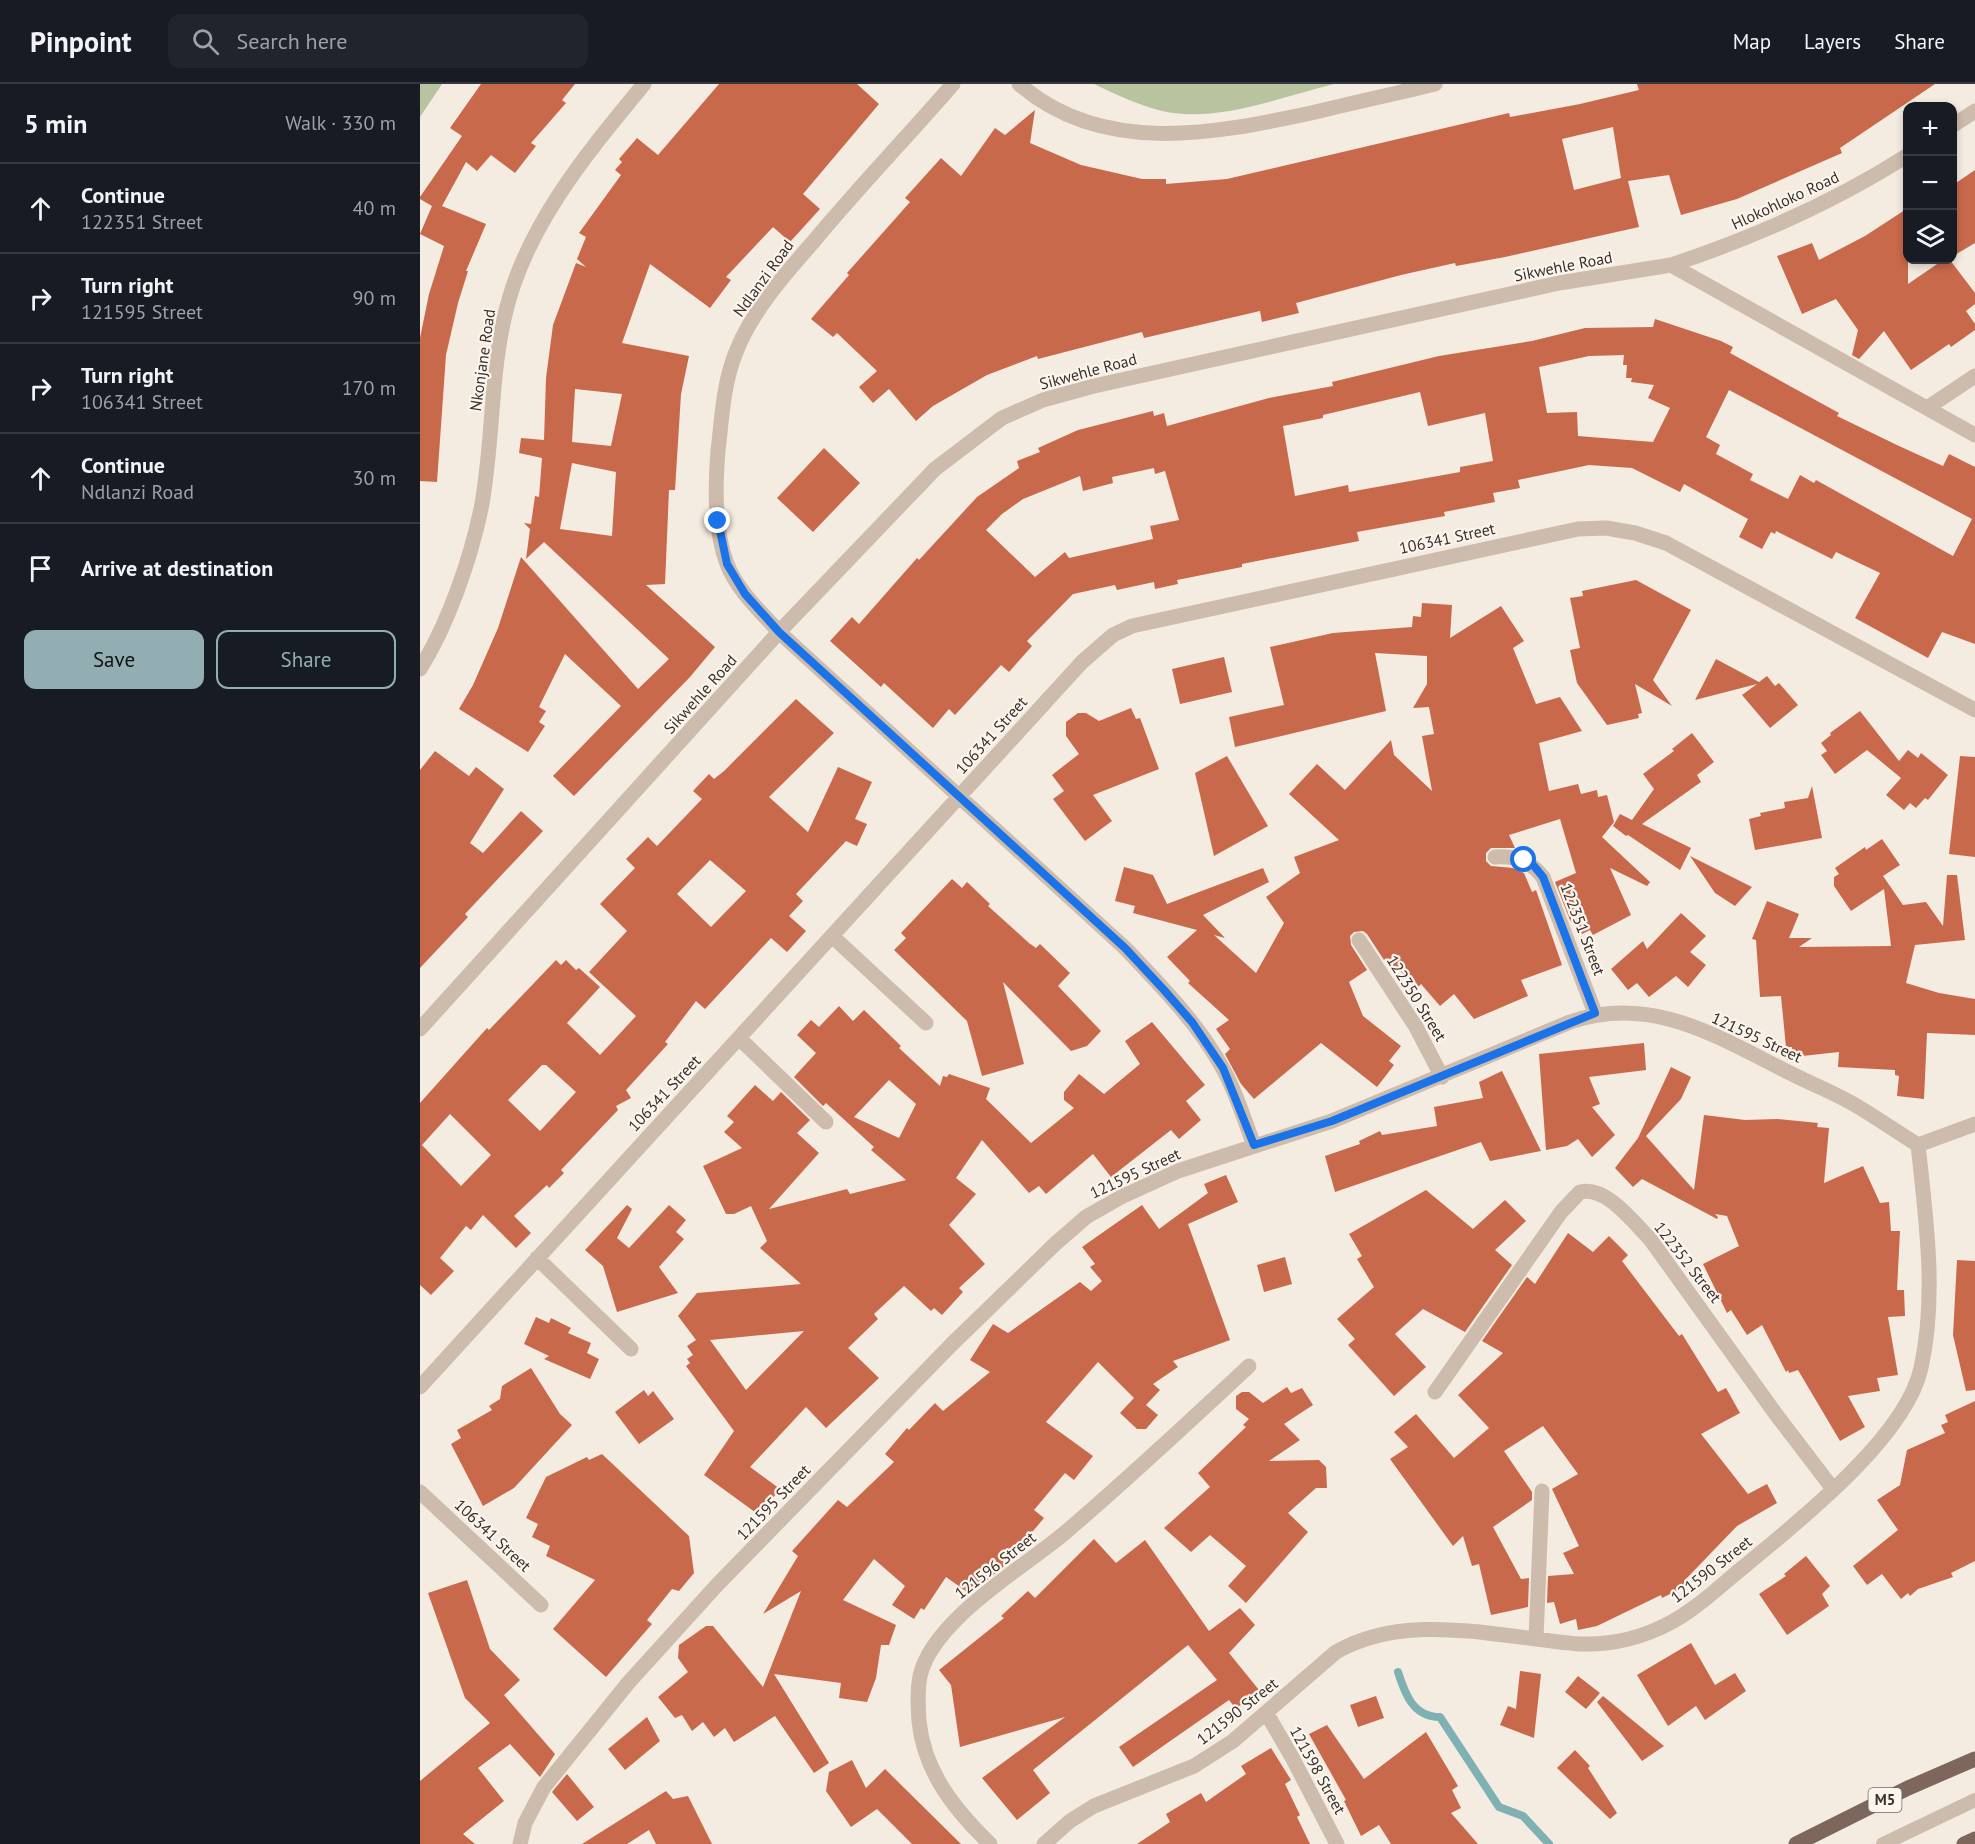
<!DOCTYPE html>
<meta charset="utf-8">
<style>
body{margin:0;font-family:"PT Sans",sans-serif;background:#20242c;color:#f1f3f6}
.controls{position:absolute;right:18px;top:18px;display:grid;overflow:hidden;border-radius:12px;box-shadow:0 3px 9px #0003}
.controls button{width:54px;height:54px;display:grid;place-items:center;padding:0;border:0;border-bottom:2px solid #363941;background:#171b24;color:#f1f3f6;font:30px sans-serif}
.stop{position:absolute;width:18px;height:18px;margin:-14px;border:4px solid #1a73e8;border-radius:50%;background:#fff}
.stop.end{background:#1a73e8;border-color:#fff;box-shadow:0 2px 6px #0008}
.list{margin:0;padding:0;list-style:none}
h2{display:flex;justify-content:space-between;align-items:center;height:78px;margin:0;padding:0 24px;font-size:26px}
h2 small{font-size:20px;font-weight:400;color:#9ea1a6}
.list li{display:grid;grid-template-columns:39px 1fr auto;gap:18px;align-items:center;box-sizing:border-box;height:90px;padding:0 24px;border-top:2px solid #363941}
.list b{display:block;font-size:22px;white-space:nowrap}
.list p{margin:0;font-size:20px;white-space:nowrap;color:#9ea1a6}
.list em{font-size:20px;font-style:normal;color:#9ea1a6}
.actions{display:flex;gap:12px;padding:18px 24px}
.actions a{flex:1;padding:14px 0;border:2px solid #92aeb2;border-radius:12px;text-align:center;font-size:21px;color:#92aeb2}
.actions .main{background:#92aeb2;color:#111}
.icon{flex:none;width:33px;height:33px;fill:none;stroke:currentColor;stroke-width:2;stroke-linecap:round;stroke-linejoin:round}
.map{position:relative;flex:none;width:1555px;height:1760px;overflow:hidden}
header{display:flex;align-items:center;gap:36px;box-sizing:border-box;height:84px;padding:0 30px;background:#171b24;border-bottom:2px solid #363941}
header strong{font-size:28px}
nav{display:flex;gap:33px;margin-inline-start:auto;font-size:21px}
.search{width:420px;height:54px;background:#20242c;display:flex;align-items:center;gap:15px;box-sizing:border-box;padding:0 21px;border-radius:12px;color:#9ea1a6;font-size:22px}
main{display:flex}
aside{flex:1;background:#171b24}
.map>svg:first-child{display:block}
.green{fill:#b8c4a0}
.lines{fill:none;stroke-linecap:round;stroke-linejoin:round}
.stream{stroke:#7fb0b2;stroke-width:8}
.building{fill:#c8694b;fill-rule:evenodd}
.service{stroke:#cdbbac;stroke-width:14}
.minor{stroke:#cdbbac;stroke-width:15}
.primary{stroke:#7d675c;stroke-width:15}
.route{stroke:#1a73e8;stroke-width:8}
.labels{text-anchor:middle;stroke-width:4.5;stroke-linejoin:round;paint-order:stroke}
.shield{fill:#fbf5ee;stroke:#756b66;stroke-width:1.5}
.shield-label{font-size:15px;font-weight:bold;fill:#3b302b}
.street-label{font-size:16px;fill:#3b302b;stroke:#fbf5ee}
</style>
<header>
<strong>Pinpoint</strong>
<div class="search"><svg class="icon" aria-label="search" viewBox="0 0 24 24"><circle cx="10" cy="10" r="6"/><path d="M15 15l6 6"/></svg>Search here</div>
<nav><a>Map</a><a>Layers</a><a>Share</a></nav>
</header>
<main>
<aside>
<h2>5 min<small>Walk · 330 m</small></h2>
<ul class="list">
<li><svg class="icon" aria-label="ahead" viewBox="0 0 24 24"><path d="M12 20V5M6 11l6-6 6 6"/></svg><div><b>Continue</b><p>122351 Street</p></div><em>40 m</em></li>
<li><svg class="icon" aria-label="right" viewBox="0 0 24 24"><path d="M7 20v-9h11M14 6l5 5-5 5"/></svg><div><b>Turn right</b><p>121595 Street</p></div><em>90 m</em></li>
<li><svg class="icon" aria-label="right" viewBox="0 0 24 24"><path d="M7 20v-9h11M14 6l5 5-5 5"/></svg><div><b>Turn right</b><p>106341 Street</p></div><em>170 m</em></li>
<li><svg class="icon" aria-label="ahead" viewBox="0 0 24 24"><path d="M12 20V5M6 11l6-6 6 6"/></svg><div><b>Continue</b><p>Ndlanzi Road</p></div><em>30 m</em></li>
<li><svg class="icon" aria-label="arrive" viewBox="0 0 24 24"><path d="M6 21V4h12l-3 4 3 4H6"/></svg><div><b>Arrive at destination</b></div></li>
</ul>
<div class="actions"><a class="main">Save</a><a>Share</a></div>
</aside>
<div class="map">
<svg width="1555" height="1760" viewBox="0 0 1555 1760">
<rect width="100%" height="100%" fill="#f4ebe1"/>
<path class="green" d="M0,0H22L0,33Z
M674,0H914C860,13 794,41 738,26C716,20 695,10 674,0Z"/>
<g class="lines">
<path class="stream" d="M978,1588C985,1610 993,1633 1020,1633L1079,1723L1103,1732L1129,1760"/>
</g>
<path class="building" d="M61,0H155L142,16L146,19L111,59L116,62L95,89L71,71L57,87L46,78L22,122L66,140L46,187H48L38,219L26,271L17,398L0,397V254L9,210L24,162L0,150L12,122L0,115V113L42,52L30,44Z
M299,0H437L459,20L383,110L400,125L370,158L353,143L306,193L311,196L290,224L230,180L202,259L269,272L261,310L255,406H249L245,500L226,501L295,563L270,593L154,712L133,692L201,622L145,570L119,623L126,627L119,638L125,642L108,668L39,625L53,601L78,544L101,473L218,605L249,575L124,458L106,475L110,445L104,439L111,440L115,412L119,413L122,374L99,369L101,354L124,356L126,294L133,241L156,179L166,183L157,175L166,153L159,149L201,91L195,86L202,78L199,75L217,54L238,71ZM155,305L202,310L191,362L152,358ZM152,379L196,388L192,452L140,445Z
M1217,0H1515L1420,64L1422,69L1317,115L1261,131L1249,91L1208,97L1219,143L1085,173L1036,182L1035,179L981,191L876,219L879,229L842,238L840,227L724,254L722,248L618,275L617,272L567,291L513,322L496,337L469,305L453,319L439,303L457,287L417,249L413,253L391,235L429,191L427,189L490,118L485,114L521,74L541,92L575,44L585,51L615,26L610,59L661,81L722,95H746V100L807,95L1089,29L1090,33L1160,20L1219,6ZM1193,43L1201,94L1154,106L1142,55Z
M1555,86V159L1533,172V101Z
M1488,124V200L1523,176H1530L1555,209V220L1546,227L1555,240V246L1531,263L1529,260L1491,286L1464,247L1439,275L1432,271L1438,246L1416,215L1382,230L1357,172L1392,159L1399,176L1445,152Z
M1235,235L1301,257L1313,263L1310,269L1419,329L1417,332L1479,362L1523,382L1529,370L1555,383V560L1522,548L1508,574L1435,534L1460,489L1416,468L1412,475L1356,447L1355,450L1351,448L1342,465L1319,453L1328,435L1264,400L1260,408L1212,384L1169,381L1098,396L1100,404L1073,409L1075,418L1024,428L1025,432L937,448L939,457L822,480V483L757,496L758,500L735,505L734,498L697,506L695,501L653,510L607,557L612,562L589,588L581,581L535,631L529,625L513,644L464,599L461,603L410,557L432,533L439,540L497,474L499,476L557,413L599,384L597,377L620,368L618,364L658,346L733,327L734,332L744,329L747,342L849,314L913,302L912,298L1019,272L1112,257L1165,244L1233,243ZM1204,271L1203,281H1207L1206,294H1212L1211,298L1234,301L1228,314L1250,324L1233,358L1158,352L1157,328L1127,329L1119,283L1169,272ZM1309,306L1552,435L1533,472L1396,396L1394,399L1380,391L1368,415L1330,396L1333,390L1296,370L1300,361L1286,353ZM1000,308L1008,342L1065,329L1073,377L1040,383V388L929,408L928,401L875,412L863,342L903,334V331ZM734,384L735,390L745,387L759,436L730,442L733,455L649,474L645,468L615,493L566,446L582,430L603,415L660,392L663,407L693,399L692,393Z
M404,364L440,399L393,448L357,414Z
M1216,496L1271,526L1233,596L1252,622L1215,600L1222,629L1218,630L1219,634L1187,641L1157,599L1150,566L1160,564L1150,514L1163,512L1162,507Z
M1002,519L1032,521L1030,554L1081,522L1104,557L1093,564L1116,620L1140,613L1162,647L1119,659L1129,707L1158,700L1161,710L1177,706L1178,713L1187,711L1194,738L1182,753L1230,798L1227,802L1190,784L1211,831L1173,851L1170,846L1162,850L1150,836L1135,798L1156,789L1140,735L1089,751L1095,764H1071L1066,769V777L1071,782L1093,784L1104,789L1112,808L1116,806L1142,881L1101,896L1108,912L1054,935L1034,910L1020,922L1001,900L996,905L977,883L973,886L966,874L964,876L947,850L943,847L934,848L930,852L931,861L947,886L929,898L943,932L981,962L969,977L974,981L957,1003L901,959L834,1015L821,1000L805,970L810,965L796,945L809,936L768,899L770,897L747,873L777,846L713,829L715,822L695,817L704,783L733,791L747,820L843,784L849,798L783,831L805,854L794,851L836,889L864,839L846,813L880,789L874,773L919,756L869,710L897,680L925,706L971,656L974,671L1012,707L1002,652L1014,650L1009,623L993,624L1007,600V572L955,569L966,627L815,663L809,633L864,621L850,563L913,549L992,543L993,532L1001,533Z
M804,573L812,608L760,620L752,585Z
M1296,575L1339,598L1347,592L1355,602L1359,599L1378,621L1350,644L1322,611L1337,600L1275,616Z
M376,615L414,649L349,713L388,748L418,683L452,698L435,735L447,740L437,762L426,757L376,810L383,817L369,832L386,847L367,868L351,854L285,925L276,917L245,958L248,960L206,1006L211,1014L196,1022L198,1026L141,1086L144,1089L129,1104L127,1101L94,1132L111,1149L96,1164L63,1131L51,1146L46,1142L20,1174L34,1187L11,1211L0,1201V1019L67,944L69,946L136,876L141,881L146,876L156,886L159,884L180,903L147,939L180,971L216,932L169,888L207,847L180,820L215,784L206,775L228,753L237,762L282,715L273,707L289,690L294,695L304,687ZM290,776L326,807L291,843L257,810ZM122,981H126L156,1008L120,1047L88,1016ZM30,1030L71,1071L41,1102L2,1061Z
M711,624L716,635L720,634L739,685L673,711L692,737L665,757L633,715L644,707L632,691L659,670L646,652V638L658,629H666L679,637Z
M1440,627L1479,677L1488,666L1498,674L1501,669L1528,691L1508,716L1505,714L1496,724L1490,719L1484,726L1466,711L1481,694L1447,666L1415,690L1401,671L1407,667L1401,659L1411,651L1410,649Z
M1272,649L1294,678L1277,691L1281,698L1222,740L1271,764L1260,786L1208,751L1206,752L1193,742L1200,730L1212,736L1234,705L1223,690L1254,667L1252,665Z
M15,667L49,692L56,683L84,705L50,759L63,769L101,727L123,747L45,830L48,833L0,884V686Z
M807,672L848,742L794,772L775,689Z
M1540,672L1555,673V773L1529,770Z
M1392,702L1402,754L1335,766L1329,735L1341,732L1340,729L1365,724L1364,718L1388,714Z
M1462,755L1480,781L1463,792L1483,821L1506,818L1523,842L1527,791H1537L1545,856L1495,861L1486,899L1519,909L1555,915V951L1507,949L1504,1015L1477,1012L1479,992L1475,991V986L1418,983L1419,968L1373,973L1372,963H1366L1361,912L1340,913L1336,856L1332,855L1347,817L1379,830L1369,854H1392L1379,863L1471,862L1464,805L1431,827L1414,802V793L1419,790L1415,784L1445,763L1446,766Z
M1270,772L1332,803L1315,822L1295,809Z
M532,795L542,804L547,798L570,820L568,822L609,859L616,864L620,860L650,889L638,902L681,947L667,962L651,967L583,898L604,980L562,992L547,937L474,866L486,854L481,849Z
M1261,829L1286,852L1270,868L1286,881L1268,903L1256,892L1229,913L1217,899L1208,906L1191,885L1223,857L1227,865Z
M419,922L433,937L444,926L481,962L479,964L520,1002L523,992L527,993L529,990L570,1004L566,1015L611,1059L654,1024L644,1016V1008L659,990L684,1010L720,980L705,957L732,938L785,1001L766,1017L781,1036L759,1055L751,1046L691,1093L673,1070L626,1110L619,1102L609,1109L562,1056L536,1094L556,1110L529,1141L565,1180L539,1204L543,1208L522,1231L514,1224L511,1227L484,1202L454,1230L458,1235L428,1264L459,1294L406,1344L386,1323L330,1383L360,1405L339,1431L284,1391L314,1347L266,1282L270,1279L267,1275L273,1271L267,1262L276,1256L258,1232L277,1209L381,1200L340,1164L347,1157L331,1122L314,1130H306L283,1082L322,1064L304,1048L314,1038L307,1032L335,1001L353,1017L361,1008L390,1036L377,1049L399,1069L349,1125L427,1105L430,1110L486,1096L451,1066L454,1063L406,1019L403,1022L374,993L396,969L377,951L391,936L399,943ZM469,996L496,1020L479,1054L434,1033ZM384,1247L326,1306L290,1256Z
M1224,959L1226,986L1169,993L1180,1020L1172,1023L1195,1051L1172,1073L1158,1055L1147,1062L1126,1066L1119,970Z
M1251,983L1271,993L1261,1015L1226,1052L1274,1106L1284,1031L1325,1036L1357,1035L1398,1039L1397,1043L1409,1044L1404,1099L1443,1082L1460,1119L1469,1118L1471,1147H1480L1477,1206H1484L1485,1232L1468,1233L1478,1291L1457,1294L1460,1307L1428,1312L1445,1343L1420,1357L1378,1286L1369,1289L1368,1286L1366,1288L1342,1241L1327,1251L1311,1226L1307,1229L1283,1180L1319,1162L1307,1132L1295,1130L1298,1133L1297,1135L1222,1095L1213,1103L1195,1084L1218,1054Z
M1082,987L1121,1067L1070,1077L1061,1058L915,1108L905,1072L940,1060L939,1057L960,1047L962,1051L1017,1042L1014,1023L1063,1014L1059,998Z
M806,1091L818,1118L768,1140L810,1256L753,1277L758,1283L733,1300L740,1306L726,1321L738,1331L726,1345H717L700,1329L714,1314L678,1278L626,1338L673,1372L654,1396L645,1389L614,1426L624,1434L582,1484L550,1510L526,1493L504,1526L501,1524L494,1535L472,1521L485,1502L454,1475L423,1516L476,1541L469,1561H461L456,1594L447,1618L419,1614L421,1599L354,1590L409,1679L394,1689L355,1632L314,1658L305,1644L294,1653L283,1638L272,1647L262,1631L255,1634L238,1613L268,1588L258,1574L259,1561L286,1542H293L343,1603L381,1507L343,1530L378,1472L372,1467L418,1416L427,1423L474,1378L465,1370L487,1344L489,1346L515,1319L523,1327L570,1288L550,1276L573,1240L588,1249L660,1198L671,1207L682,1197L670,1183L675,1180L662,1163L722,1121L739,1145L788,1109L784,1100Z
M1006,1106L1053,1145L1085,1116L1106,1137L1075,1166L1092,1181L1045,1248L1003,1225L975,1250L1006,1283L974,1312L928,1261L935,1255L917,1235L954,1203L937,1175L942,1172L929,1150Z
M207,1121L212,1125L197,1154L209,1164L249,1121L266,1136L256,1148L264,1155L239,1183L258,1209L197,1228L183,1182L165,1166Z
M1148,1149L1173,1168L1189,1152L1208,1171L1202,1177L1259,1252L1262,1250L1298,1308L1306,1304L1320,1329L1281,1350L1328,1410L1347,1400L1357,1419L1317,1442L1264,1497L1266,1502L1242,1514L1241,1511L1177,1542L1158,1546L1156,1535L1140,1540L1134,1518L1127,1519L1128,1492L1154,1490L1143,1469L1159,1462L1132,1405L1158,1390L1123,1342L1084,1367L1112,1408V1416L1073,1443L1101,1495L1109,1494L1108,1523L1071,1531L1059,1480L1052,1482L1043,1452L1033,1462L970,1375L988,1363L974,1348L996,1330L1034,1374L1069,1344L1038,1311L1083,1269L1062,1257L1107,1193L1115,1200Z
M865,1173L872,1200L844,1208L837,1181Z
M1537,1176L1555,1177V1306L1546,1307L1533,1251Z
M116,1233L129,1239L131,1234L151,1244L148,1249L171,1259L167,1269L179,1275L170,1295L124,1275L129,1272L104,1260Z
M111,1284L140,1330L152,1341L94,1404L63,1422L31,1360L41,1354L37,1346L72,1326L69,1322L80,1315L82,1302Z
M867,1303L871,1309L882,1304L893,1321L864,1340L880,1356L849,1377L899,1376L906,1383L907,1404H896L868,1429L888,1448L826,1519L808,1502L826,1482L790,1451L771,1468L744,1444L790,1403L778,1389L826,1343L823,1341L829,1335L816,1325V1312L822,1308H829L843,1319Z
M224,1306L228,1312L233,1307L254,1335L219,1360L195,1328Z
M1555,1317V1477L1531,1489L1533,1493L1498,1505L1490,1512L1488,1509L1481,1515L1462,1490L1447,1501L1433,1482L1478,1446L1457,1416L1480,1401L1487,1366L1525,1349L1521,1341L1528,1338L1525,1331Z
M182,1370L269,1452L274,1489L259,1507L252,1505L227,1536L232,1540L186,1593L133,1545L175,1496L126,1472L130,1462L112,1453L118,1440L106,1434L126,1393L167,1373L169,1376Z
M674,1455L696,1479L725,1456L789,1547L820,1524L835,1541L809,1569L839,1606L816,1625L809,1616L713,1683L699,1663L797,1596L768,1561L613,1686L630,1709L597,1736L562,1694L645,1633L540,1663L531,1601L519,1586L584,1534L581,1532L608,1507L615,1514Z
M1386,1472L1410,1502L1402,1510L1409,1522L1367,1551L1339,1510L1366,1492L1364,1490Z
M47,1496L70,1565L100,1596L84,1611L135,1670L120,1693L90,1660L58,1684L84,1717L43,1750L55,1760H0V1697L70,1639L45,1614L8,1509Z
M1271,1559L1295,1601L1315,1589L1326,1607L1285,1636L1276,1622L1248,1642L1217,1591Z
M1100,1587L1121,1590L1114,1654L1080,1641L1088,1622L1096,1625Z
M1158,1592L1180,1609L1166,1625L1145,1608Z
M956,1612L964,1634L938,1643L930,1621Z
M1183,1612L1244,1662L1222,1677L1177,1618Z
M227,1633L240,1657L205,1686L188,1665Z
M907,1641L944,1695L1006,1648L1038,1702L1032,1706L1041,1724L1031,1729L1058,1760H971L959,1741L941,1752L924,1717L926,1716L889,1650Z
M851,1664L871,1696L865,1700L880,1731L877,1733L890,1760H717L750,1738L746,1730L781,1709L786,1718L826,1690L821,1682Z
M1155,1666L1170,1682L1168,1684L1197,1729L1190,1735L1137,1684Z
M432,1676L446,1704L465,1685L541,1760H492L457,1725L431,1743L406,1707L409,1688Z
M147,1690L174,1723L157,1737L132,1708Z
M246,1707L253,1715L268,1712L292,1760H236L229,1746L207,1760H162Z"/>
<g class="lines">
<path class="service" d="M1463,1760L1555,1716"/>
<path class="minor" d="M533,0C487,53 439,103 394,157C365,190 332,227 316,268C303,300 302,334 298,367C295,402 294,446 307,480C317,506 341,528 359,548L705,864C740,901 777,938 802,983C816,1007 824,1036 834,1061
M599,0C682,72 794,50 891,29C932,19 974,10 1015,0
M1532,42L1555,27
M1251,181C1335,153 1413,119 1488,71
M1507,324L1555,292
M0,585C28,540 50,477 61,425C73,363 70,297 84,235C103,145 167,69 224,0
M1075,773C1096,772 1109,776 1123,793L1175,929
M412,852L506,939
M939,856L996,943L1022,993
M0,945L359,548L515,385L582,334L623,316L674,302L1139,199L1251,181L1555,351
M319,954L406,1038
M1498,1061L1555,1040
M117,1174L211,1265
M0,1303L662,578L693,551L712,542L1158,445L1186,444L1215,449L1246,459L1555,626
M1015,1308L1141,1128L1160,1108C1187,1102 1213,1138 1230,1155L1358,1333L1413,1405
M0,1408L121,1521
M1116,1555L1122,1407
M847,1630L873,1675L917,1760
M100,1760L105,1739L124,1703L209,1598L297,1501L532,1260L635,1160L666,1133L701,1113L758,1087L912,1037L1150,938C1231,910 1296,952 1366,987C1387,998 1408,1006 1428,1017C1452,1030 1475,1047 1498,1061
M570,1760C535,1726 504,1688 499,1637C498,1622 497,1607 500,1592C513,1535 604,1484 647,1447C709,1394 769,1338 829,1282
M624,1760L650,1737L674,1722L774,1682L813,1657L916,1568C978,1533 1048,1547 1116,1555C1140,1558 1162,1562 1186,1559C1216,1556 1248,1543 1272,1525C1291,1512 1308,1495 1326,1481C1379,1437 1486,1353 1501,1284C1517,1212 1506,1135 1498,1061"/>
<path class="primary" d="M1376,1760L1488,1704L1555,1675
M1544,1760L1555,1755"/>
</g>
<g class="lines">
<path class="route" d="M298,437L307,480L325,510L359,548L705,864L744,906L772,938L803,984L834,1061L912,1037L1175,929L1123,793L1114,782L1104,776"/>
</g>
<g class="labels">
<rect class="shield" x="1448.5" y="1704" width="33" height="24" rx="4.5"/>
<g class="shield-label">
<text x="1465" y="1721">M5</text>
</g>
<g class="street-label">
<text transform="translate(1365 116) rotate(-25)" y="6">Hlokohloko Road</text>
<text transform="translate(1143 182) rotate(-11)" y="6">Sikwehle Road</text>
<text transform="translate(343 194) rotate(-54)" y="6">Ndlanzi Road</text>
<text transform="translate(62 276) rotate(-82)" y="6">Nkonjane Road</text>
<text transform="translate(668 287) rotate(-15)" y="6">Sikwehle Road</text>
<text transform="translate(1027 454) rotate(-12)" y="6">106341 Street</text>
<text transform="translate(280 610) rotate(-48)" y="6">Sikwehle Road</text>
<text transform="translate(571 651) rotate(-48)" y="6">106341 Street</text>
<text transform="translate(1163 845) rotate(69)" y="6">122351 Street</text>
<text transform="translate(997 914) rotate(58)" y="6">122350 Street</text>
<text transform="translate(1337 953) rotate(25)" y="6">121595 Street</text>
<text transform="translate(244 1009) rotate(-47)" y="6">106341 Street</text>
<text transform="translate(715 1089) rotate(-25)" y="6">121595 Street</text>
<text transform="translate(1268 1178) rotate(52)" y="6">122352 Street</text>
<text transform="translate(353 1418) rotate(-46)" y="6">121595 Street</text>
<text transform="translate(73 1451) rotate(43)" y="6">106341 Street</text>
<text transform="translate(575 1481) rotate(-38)" y="6">121596 Street</text>
<text transform="translate(1291 1485) rotate(-38)" y="6">121590 Street</text>
<text transform="translate(817 1627) rotate(-38)" y="6">121590 Street</text>
<text transform="translate(898 1686) rotate(61)" y="6">121598 Street</text>
</g>
</g>
</svg>
<div class="controls">
<button>+</button>
<button>−</button>
<button><svg class="icon" aria-label="layers" viewBox="0 0 24 24"><path d="M12 4l9 5-9 5-9-5zM3 14l9 5 9-5"/></svg></button>
</div>
<div class="stop" style="left:1104px;top:776px"></div>
<div class="stop end" style="left:298px;top:437px"></div>
</div>
</main>
